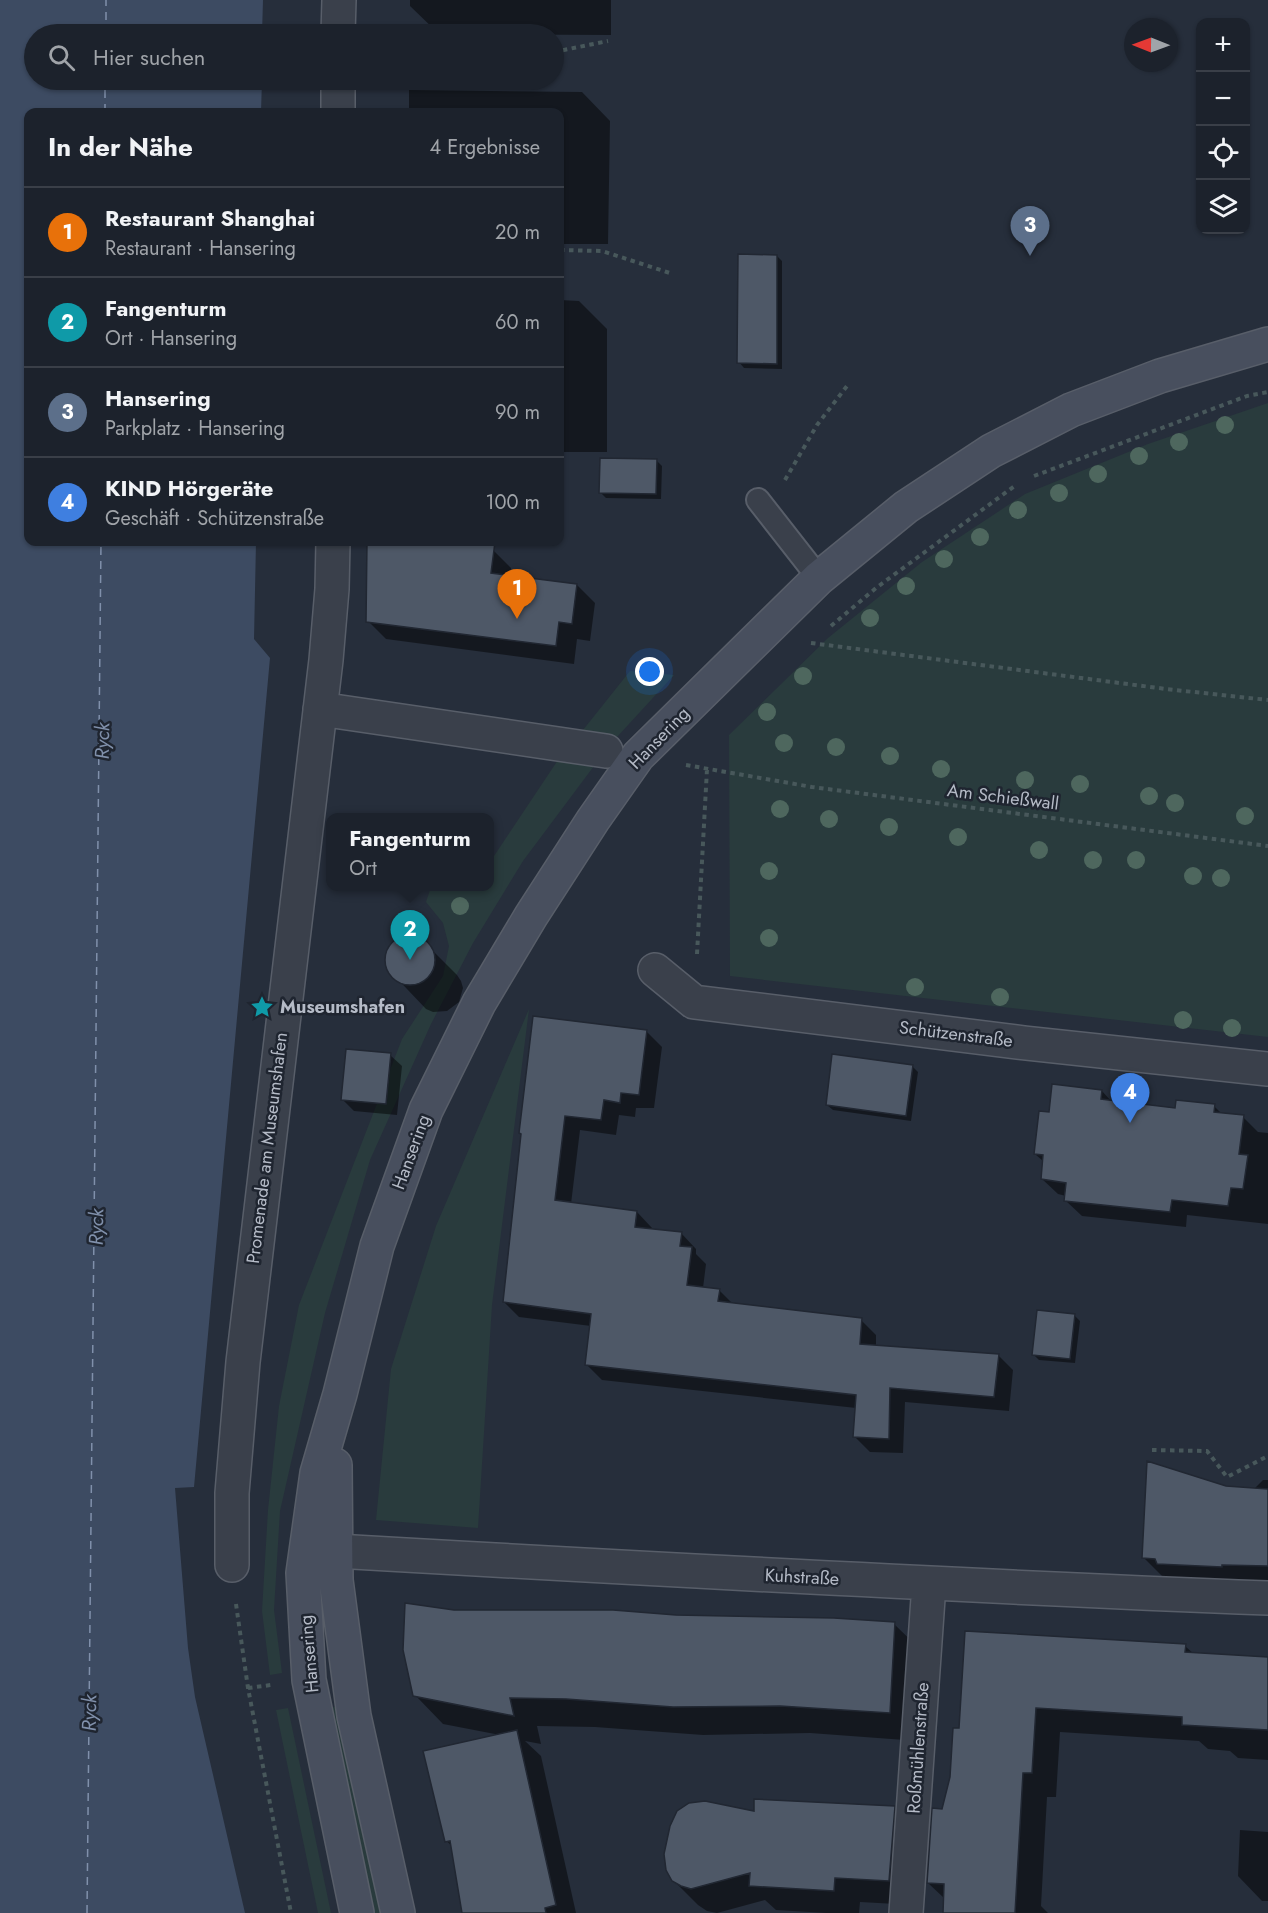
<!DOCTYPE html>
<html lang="de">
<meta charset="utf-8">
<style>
body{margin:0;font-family:Jost,sans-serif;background:#292f38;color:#f1f3f6}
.controls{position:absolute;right:18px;top:18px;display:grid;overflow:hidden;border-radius:12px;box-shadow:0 2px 4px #0004}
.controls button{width:54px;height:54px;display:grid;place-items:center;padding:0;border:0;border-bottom:2px solid #3a3f48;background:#1c222c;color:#f1f3f6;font:30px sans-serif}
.compass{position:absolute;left:1124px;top:18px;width:54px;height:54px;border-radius:50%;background:#1c222c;box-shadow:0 2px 4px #0004;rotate:271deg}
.you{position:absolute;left:650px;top:672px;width:21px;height:21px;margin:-15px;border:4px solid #fff;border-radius:50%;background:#1a73e8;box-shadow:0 0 0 9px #1a73e833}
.badge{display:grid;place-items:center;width:39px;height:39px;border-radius:50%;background:#db2777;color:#fff;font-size:20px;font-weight:700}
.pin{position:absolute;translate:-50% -50px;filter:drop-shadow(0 2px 3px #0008)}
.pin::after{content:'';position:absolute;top:32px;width:21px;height:18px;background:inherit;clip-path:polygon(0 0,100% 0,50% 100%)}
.popup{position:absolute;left:326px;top:813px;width:168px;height:78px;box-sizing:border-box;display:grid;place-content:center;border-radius:12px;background:#1c222c;filter:drop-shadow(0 2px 4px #0005);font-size:20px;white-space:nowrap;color:#a0a4a9}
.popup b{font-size:22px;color:#f1f3f6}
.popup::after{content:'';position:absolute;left:50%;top:100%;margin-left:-12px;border:12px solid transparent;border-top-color:#1c222c}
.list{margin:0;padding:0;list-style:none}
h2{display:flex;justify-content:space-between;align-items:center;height:78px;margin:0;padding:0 24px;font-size:26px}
h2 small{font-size:20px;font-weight:400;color:#a0a4a9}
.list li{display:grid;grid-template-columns:39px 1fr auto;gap:18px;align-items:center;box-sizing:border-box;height:90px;padding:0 24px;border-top:2px solid #3a3f48}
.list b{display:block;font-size:22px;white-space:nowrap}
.list p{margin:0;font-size:20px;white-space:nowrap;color:#a0a4a9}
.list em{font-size:20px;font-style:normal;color:#a0a4a9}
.icon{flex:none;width:33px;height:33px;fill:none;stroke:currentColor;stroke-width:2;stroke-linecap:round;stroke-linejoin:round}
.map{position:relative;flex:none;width:1268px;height:1913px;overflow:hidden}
.search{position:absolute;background:#1c222c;box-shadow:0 2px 4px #0004;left:24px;top:24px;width:540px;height:66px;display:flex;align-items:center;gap:15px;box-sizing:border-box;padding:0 21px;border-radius:33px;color:#a0a4a9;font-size:22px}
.panel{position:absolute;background:#1c222c;box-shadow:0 2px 4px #0004;left:24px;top:108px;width:540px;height:438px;border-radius:12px}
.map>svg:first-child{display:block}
.green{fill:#293b3d}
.water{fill:#3d4b62}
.shadow{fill:#0007}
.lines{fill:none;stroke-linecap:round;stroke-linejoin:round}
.ferry{stroke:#8090ab;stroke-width:1.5;stroke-dasharray:8 6;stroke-linecap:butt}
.building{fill:#4e5867;stroke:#212732;stroke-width:1.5}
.service-casing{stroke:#585e69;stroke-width:26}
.minor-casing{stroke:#585e69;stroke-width:36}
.secondary-casing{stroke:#585e69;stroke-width:36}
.path{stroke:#48585b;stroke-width:4;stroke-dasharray:4.5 4.5;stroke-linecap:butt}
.service{stroke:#3a404b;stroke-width:22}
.minor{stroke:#3a404b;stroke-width:33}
.secondary{stroke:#484f5e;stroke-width:33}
.tree{fill:#4e675e}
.labels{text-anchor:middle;stroke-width:5;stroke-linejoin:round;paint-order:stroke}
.street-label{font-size:18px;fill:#b5bbc7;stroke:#1f2530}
.poi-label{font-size:18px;font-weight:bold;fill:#b5bbc7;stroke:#1f2530;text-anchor:start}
.water-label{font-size:20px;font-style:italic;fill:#8090ab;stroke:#1f2530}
</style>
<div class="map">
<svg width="1268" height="1913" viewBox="0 0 1268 1913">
<rect width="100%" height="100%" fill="#262e3b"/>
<path class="green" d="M1268,403V1037L730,976L729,735L828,638L922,562L1025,494L1148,444Z
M630,671L674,675L617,737L583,730Z
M558,760L594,766L523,861L473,943L431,1024L370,1160L325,1313L280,1511L274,1610L282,1673L270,1675L262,1611L268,1510L279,1406L299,1305L402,1039L443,976L449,946L443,923L426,902L431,887L490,886V862Z
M529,1009L492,1305L478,1528L376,1520L391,1369L436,1226Z
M343,1706L384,1913H367L326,1708Z
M288,1708L331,1913H318L276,1710Z"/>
<path class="water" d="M0,0H263L262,34H34V80H262L261,112H28V542H256L254,639L270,658L194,1487L175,1488L188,1648L195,1697L245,1913H0Z"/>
<path class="shadow" d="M410,0H611V35L439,34L410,6Z
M409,90L582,92L610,121L608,244H560V112H409Z
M777,256L782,261V369L744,368L739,362Z
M560,300L579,301L607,329V452H560Z
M656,460L662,466L661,499L606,498L601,493Z
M369,542H485L511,568L510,577L577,585L595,603L590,641L577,639L574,664L386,639L368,621Z
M416,938L428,946L457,975L461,981L463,988L459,1002L447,1011L433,1012L426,1009L388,969L387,954L396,942L402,939Z
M646,1031L662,1047L654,1108H636L635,1117L619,1115L616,1135L580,1130L571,1204L637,1212L652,1228L651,1230L681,1233L696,1249V1254L706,1264L703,1288L719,1290L734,1305L861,1320L876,1335V1346L998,1355L1013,1370L1009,1411L905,1402L903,1453L870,1452L855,1437L856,1408L602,1380L587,1365L591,1326L519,1317L504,1302L523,1136Z
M390,1055L402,1066L397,1115L354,1111L343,1100Z
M912,1066L918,1072L911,1121L833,1110L827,1105Z
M1102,1091L1112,1102L1177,1110L1214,1106L1223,1115L1243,1117L1258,1132L1268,1133V1224L1187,1215L1186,1227L1082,1216L1066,1201V1196L1058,1194L1042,1179L1044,1162L1035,1154L1050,1113Z
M1075,1316L1080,1321L1075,1363L1039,1360L1033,1354Z
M1263,1480H1268V1592L1171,1585L1143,1557L1226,1488L1253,1490Z
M454,1611L894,1624L923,1652L918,1741L810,1733L703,1735L595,1727L537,1726L541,1744L525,1741L541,1756L576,1913H463L453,1848L447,1841L500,1735L443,1724L415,1695Z
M1185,1646L1194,1654L1268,1658V1760L1238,1758L1230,1751L1208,1749L1199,1741L1060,1732L1056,1797H1047L1041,1906L1048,1913H944L945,1899L928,1883L961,1729Z
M894,1808L919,1833L914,1905L860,1902L859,1913H826L776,1910L765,1900L717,1913L707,1911L698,1905L673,1880L755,1813Z
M1240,1830L1268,1832V1901H1262L1238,1876Z"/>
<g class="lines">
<path class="ferry" d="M106,34V0
M105,112V80
M87,1913L101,542"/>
</g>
<path class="building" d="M738,254L777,255V364L737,363Z
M600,458L657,459L656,494L599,493Z
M367,542H495L491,573L577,584L572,624L559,622L556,646L366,622Z
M385 960a25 25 0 1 1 50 0a25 25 0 1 1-50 0Z
M533,1016L647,1030L639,1095L621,1093L620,1103L604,1100L601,1120L565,1116L555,1200L637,1211L635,1227L682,1232L680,1246L692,1247L687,1285L720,1289L718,1301L862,1318L860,1344L999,1354L994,1397L890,1388L889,1439L853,1437L856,1395L585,1365L591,1314L503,1302L521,1134L519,1133Z
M346,1049L391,1053L386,1104L341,1100Z
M832,1054L913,1065L906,1116L826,1105Z
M1052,1084L1102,1090L1101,1099L1175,1108L1176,1100L1215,1104L1214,1112L1244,1115L1239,1154L1248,1155L1243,1189L1231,1188L1228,1206L1172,1200L1170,1212L1064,1201L1066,1183L1041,1179L1043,1155L1034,1154L1039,1111L1049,1112Z
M1037,1310L1075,1314L1070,1359L1032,1355Z
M1147,1461L1226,1486L1268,1489V1566L1222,1565V1567L1157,1564L1155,1559L1142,1558Z
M405,1603L454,1610H613L676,1615L834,1618L895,1622L890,1713L780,1706L673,1707L566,1699L510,1698L514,1716L413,1696L403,1650Z
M965,1631L1186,1644L1185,1652L1268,1657V1730L1182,1725V1717L1036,1708L1032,1773H1023L1015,1913H943L944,1884L927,1883L932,1808L942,1809L950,1777L953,1728H959Z
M517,1730L556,1905L545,1908L546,1913H462L450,1841L445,1842L423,1751Z
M754,1799L895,1806L889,1881L835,1878L834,1891L749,1886L750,1873L691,1889L681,1886L672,1881L666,1870L664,1854L670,1826L677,1811L689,1803L705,1801L754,1811Z"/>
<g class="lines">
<g class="service-casing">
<path id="service" d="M758,500L819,578"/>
</g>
<g class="minor-casing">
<path id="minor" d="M338,34L339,0
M338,112V80
M320,709L606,751
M655,970L694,1002L1025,1043L1268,1069
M336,1551C647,1569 957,1586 1268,1598
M232,1565V1493L243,1362L326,660L332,589L333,542
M906,1913L929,1584"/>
</g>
<g class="secondary-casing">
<path id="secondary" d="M335,1465L336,1580L354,1716L398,1913
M357,1913L309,1680L303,1573L317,1473L340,1394L377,1246L426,1110L479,1003L531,916L593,820L638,756L819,578L906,507L991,451L1071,410L1160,376L1268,344"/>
</g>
<path class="path" d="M554,52L608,41
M560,250L602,251L673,274
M1034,476L1247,396L1268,392
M785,480L817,425L847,386
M831,626L876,588L1016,485
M811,643L1166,689L1268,700
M686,765L812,787L1268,846
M697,954L707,769
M1152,1450L1207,1451L1227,1477L1268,1456
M236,1604L248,1688L291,1913
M248,1688L271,1685"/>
<use href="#service" class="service"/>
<use href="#minor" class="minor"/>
<use href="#secondary" class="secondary"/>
</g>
<g class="tree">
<circle cx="1225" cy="425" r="9"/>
<circle cx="1179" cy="442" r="9"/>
<circle cx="1139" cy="456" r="9"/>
<circle cx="1098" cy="474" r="9"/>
<circle cx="1059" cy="493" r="9"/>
<circle cx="1018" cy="510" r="9"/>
<circle cx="980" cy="537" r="9"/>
<circle cx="944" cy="559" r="9"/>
<circle cx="906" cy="586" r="9"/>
<circle cx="870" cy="618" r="9"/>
<circle cx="803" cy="676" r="9"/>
<circle cx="767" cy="712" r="9"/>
<circle cx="784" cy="743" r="9"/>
<circle cx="836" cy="747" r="9"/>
<circle cx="890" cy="756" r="9"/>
<circle cx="941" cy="769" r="9"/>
<circle cx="1025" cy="780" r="9"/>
<circle cx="1080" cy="784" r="9"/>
<circle cx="1149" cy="796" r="9"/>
<circle cx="1175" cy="803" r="9"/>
<circle cx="780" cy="809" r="9"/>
<circle cx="1245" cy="816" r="9"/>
<circle cx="829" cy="819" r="9"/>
<circle cx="889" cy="827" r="9"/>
<circle cx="958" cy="837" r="9"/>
<circle cx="1039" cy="850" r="9"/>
<circle cx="1093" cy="860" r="9"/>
<circle cx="1136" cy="860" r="9"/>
<circle cx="769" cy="871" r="9"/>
<circle cx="1193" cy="876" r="9"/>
<circle cx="1221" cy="878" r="9"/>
<circle cx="460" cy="906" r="9"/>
<circle cx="769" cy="938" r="9"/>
<circle cx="915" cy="987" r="9"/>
<circle cx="1000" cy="997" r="9"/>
<circle cx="1183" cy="1020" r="9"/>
<circle cx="1232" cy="1028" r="9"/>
</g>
<defs>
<g id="sight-bare" transform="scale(1.8)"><path d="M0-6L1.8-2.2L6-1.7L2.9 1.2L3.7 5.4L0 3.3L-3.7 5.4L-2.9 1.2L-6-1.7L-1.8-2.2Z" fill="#0f9aa8" stroke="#1f2530" stroke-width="2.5" paint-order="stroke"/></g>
</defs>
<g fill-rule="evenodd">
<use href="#sight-bare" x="262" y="1007"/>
</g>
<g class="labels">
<g class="street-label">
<text transform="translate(659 738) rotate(-46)" y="6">Hansering</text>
<text transform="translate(1003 797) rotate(7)" y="6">Am Schießwall</text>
<text transform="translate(956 1034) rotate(7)" y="6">Schützenstraße</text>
<text transform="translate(267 1148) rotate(-83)" y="6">Promenade am Museumshafen</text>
<text transform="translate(411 1152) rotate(-70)" y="6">Hansering</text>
<text transform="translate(802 1577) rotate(3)" y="6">Kuhstraße</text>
<text transform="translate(309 1654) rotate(-95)" y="6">Hansering</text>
<text transform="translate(918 1748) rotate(-86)" y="6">Roßmühlenstraße</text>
</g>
<g class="poi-label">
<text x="280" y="1013">Museumshafen</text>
</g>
<g class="water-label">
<text transform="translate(102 741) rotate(-89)" y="7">Ryck</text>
<text transform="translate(96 1227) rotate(-89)" y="7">Ryck</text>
<text transform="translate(89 1713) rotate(-89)" y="7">Ryck</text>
</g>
</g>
</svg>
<div class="controls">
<button>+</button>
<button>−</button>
<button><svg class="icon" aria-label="locate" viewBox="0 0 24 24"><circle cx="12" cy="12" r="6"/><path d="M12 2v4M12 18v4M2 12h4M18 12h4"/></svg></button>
<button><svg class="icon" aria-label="layers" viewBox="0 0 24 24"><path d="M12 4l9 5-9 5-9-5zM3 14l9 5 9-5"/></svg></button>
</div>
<svg class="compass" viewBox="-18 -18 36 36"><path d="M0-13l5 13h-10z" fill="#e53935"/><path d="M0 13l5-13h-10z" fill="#a0a4a9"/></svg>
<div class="you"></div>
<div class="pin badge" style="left:517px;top:619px;background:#e8710a">1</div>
<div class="pin badge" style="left:410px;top:960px;background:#0f9aa8">2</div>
<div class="popup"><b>Fangenturm</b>Ort</div>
<div class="pin badge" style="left:1030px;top:256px;background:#5c6f8a">3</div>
<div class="pin badge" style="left:1130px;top:1123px;background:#3f7fe0">4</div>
<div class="search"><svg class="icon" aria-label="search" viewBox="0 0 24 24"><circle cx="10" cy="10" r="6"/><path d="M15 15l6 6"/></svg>Hier suchen</div>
<section class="panel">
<h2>In der Nähe<small>4 Ergebnisse</small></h2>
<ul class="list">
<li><span class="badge" style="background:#e8710a">1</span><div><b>Restaurant Shanghai</b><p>Restaurant · Hansering</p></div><em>20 m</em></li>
<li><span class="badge" style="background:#0f9aa8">2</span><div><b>Fangenturm</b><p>Ort · Hansering</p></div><em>60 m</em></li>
<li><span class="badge" style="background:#5c6f8a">3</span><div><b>Hansering</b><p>Parkplatz · Hansering</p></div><em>90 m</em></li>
<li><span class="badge" style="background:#3f7fe0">4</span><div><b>KIND Hörgeräte</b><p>Geschäft · Schützenstraße</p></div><em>100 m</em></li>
</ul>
</section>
</div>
